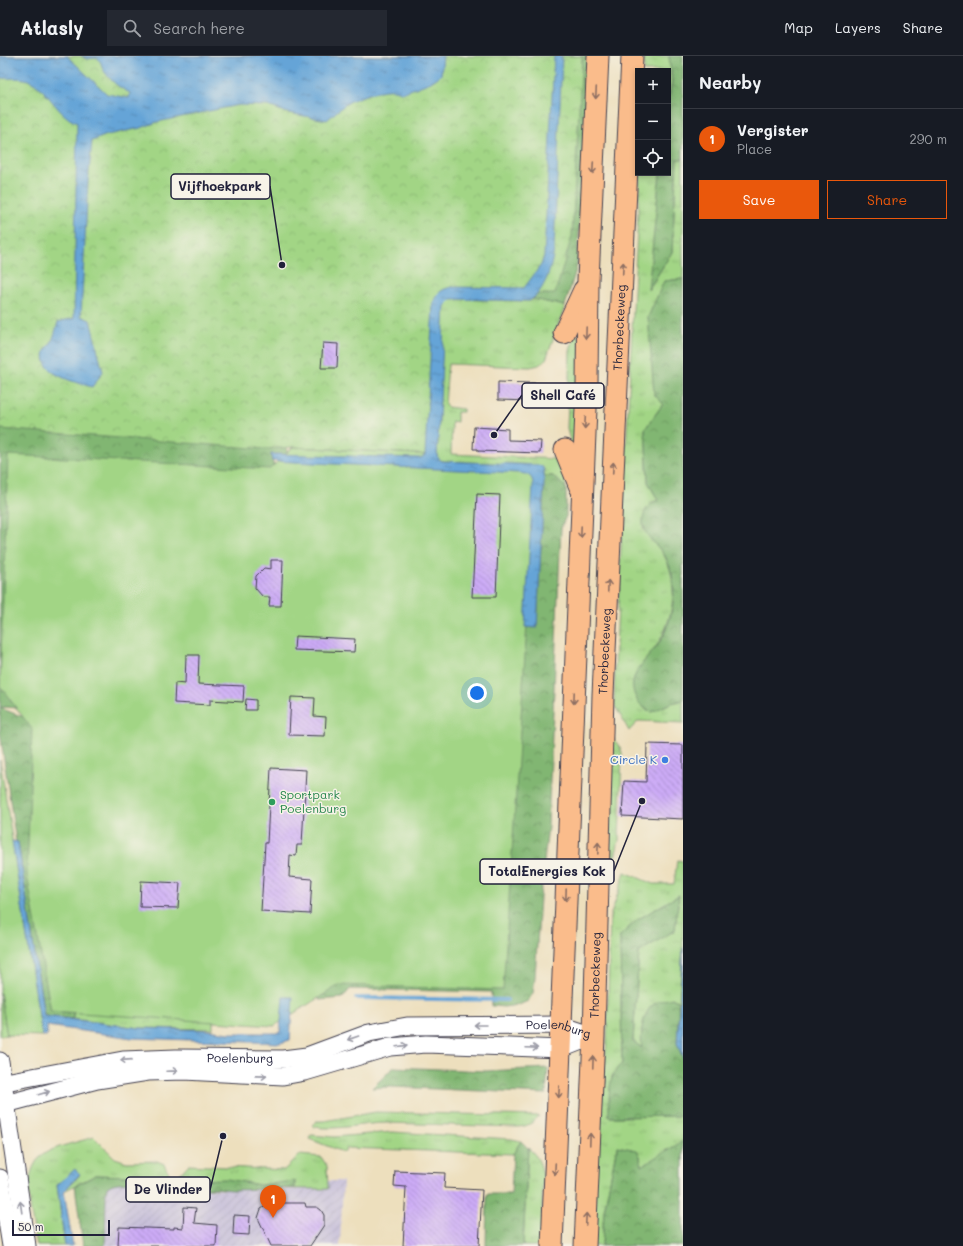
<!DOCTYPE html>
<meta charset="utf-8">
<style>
body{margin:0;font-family:Mali,sans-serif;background:#242831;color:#f1f3f6}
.controls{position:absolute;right:12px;top:12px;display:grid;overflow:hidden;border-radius:0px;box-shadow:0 2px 6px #0003}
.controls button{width:36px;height:36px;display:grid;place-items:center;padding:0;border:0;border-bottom:1px solid #363941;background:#171b24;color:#f1f3f6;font:20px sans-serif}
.scale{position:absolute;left:12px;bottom:10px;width:98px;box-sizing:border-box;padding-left:4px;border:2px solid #22223b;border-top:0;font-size:11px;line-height:14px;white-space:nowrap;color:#22223b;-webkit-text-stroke:3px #f7f3e8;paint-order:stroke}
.you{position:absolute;left:477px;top:637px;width:14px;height:14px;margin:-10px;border:3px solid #fff;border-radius:50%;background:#1a73e8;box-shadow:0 0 0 6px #1a73e833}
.badge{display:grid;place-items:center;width:26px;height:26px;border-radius:50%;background:#ea580c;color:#fff;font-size:13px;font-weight:700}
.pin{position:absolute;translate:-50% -33px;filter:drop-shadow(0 1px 2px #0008)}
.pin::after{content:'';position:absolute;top:21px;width:14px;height:12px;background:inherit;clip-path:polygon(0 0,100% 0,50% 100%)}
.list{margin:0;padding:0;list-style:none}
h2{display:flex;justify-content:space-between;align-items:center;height:52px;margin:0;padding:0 16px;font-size:17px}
h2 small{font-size:13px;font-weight:400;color:#9ea1a6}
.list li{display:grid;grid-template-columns:26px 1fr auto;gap:12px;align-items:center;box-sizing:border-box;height:60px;padding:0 16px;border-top:1px solid #363941}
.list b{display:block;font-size:15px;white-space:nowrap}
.list p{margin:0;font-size:13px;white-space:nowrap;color:#9ea1a6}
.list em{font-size:13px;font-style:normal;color:#9ea1a6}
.actions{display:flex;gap:8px;padding:12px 16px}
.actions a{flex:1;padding:9px 0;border:1px solid #ea580c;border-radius:0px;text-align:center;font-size:14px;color:#ea580c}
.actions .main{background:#ea580c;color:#fff}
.icon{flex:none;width:22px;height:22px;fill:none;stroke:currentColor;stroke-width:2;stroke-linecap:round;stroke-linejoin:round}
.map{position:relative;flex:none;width:683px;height:1190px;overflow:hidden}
header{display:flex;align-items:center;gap:24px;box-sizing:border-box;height:56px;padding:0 20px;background:#171b24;border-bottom:1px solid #363941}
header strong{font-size:19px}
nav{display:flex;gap:22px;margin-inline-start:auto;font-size:14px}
.search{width:280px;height:36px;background:#242831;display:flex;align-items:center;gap:10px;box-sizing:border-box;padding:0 14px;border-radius:0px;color:#9ea1a6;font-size:15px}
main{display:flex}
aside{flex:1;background:#171b24}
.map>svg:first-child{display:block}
.industrial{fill:url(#industrial-furrows)}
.grass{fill:url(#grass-tufts);stroke:#627c60}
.forest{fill:url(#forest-crowns);stroke:#526c56}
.park{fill:url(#park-crowns);stroke:#627c60}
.garden{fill:#a2d585;stroke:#627c60}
.water{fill:url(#water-ripples);stroke:#446389}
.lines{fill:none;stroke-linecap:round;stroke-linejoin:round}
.stream{stroke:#65a4d7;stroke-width:4}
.building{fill:url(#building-back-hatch)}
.tertiary-casing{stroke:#403e4e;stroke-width:19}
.primary-casing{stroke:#403e4e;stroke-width:23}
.tertiary{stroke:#fff;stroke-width:17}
.primary{stroke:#fabc8b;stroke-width:21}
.oneway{stroke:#8e6f63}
.oneway2{stroke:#9c9ca7}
.shop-dot{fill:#3f7fe0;stroke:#f7f3e8;stroke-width:1.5}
.leisure-dot{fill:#2e9e5b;stroke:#f7f3e8;stroke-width:1.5}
.labels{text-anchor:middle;stroke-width:3;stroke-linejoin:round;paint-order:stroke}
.street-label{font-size:12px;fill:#22223b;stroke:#f7f3e8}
.shop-label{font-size:12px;fill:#366cbe;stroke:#f7f3e8;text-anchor:end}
.leisure-label{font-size:12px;fill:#27864d;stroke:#f7f3e8;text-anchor:start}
.leader{fill:none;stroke:#22223b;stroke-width:1.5}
.callout-dot{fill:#22223b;stroke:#f7f3e8;stroke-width:1.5}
.callout{fill:#f7f3e8;stroke:#22223b;stroke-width:1.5}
.callout-label{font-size:13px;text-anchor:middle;font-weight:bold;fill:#22223b}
</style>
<header>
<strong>Atlasly</strong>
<div class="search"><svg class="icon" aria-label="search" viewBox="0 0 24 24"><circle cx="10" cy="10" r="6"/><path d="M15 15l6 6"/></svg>Search here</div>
<nav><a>Map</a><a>Layers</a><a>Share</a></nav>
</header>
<main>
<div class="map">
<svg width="683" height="1190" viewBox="0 0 683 1190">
<defs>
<pattern id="industrial-furrows" width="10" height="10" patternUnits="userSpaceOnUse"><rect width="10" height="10" fill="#c7c0d9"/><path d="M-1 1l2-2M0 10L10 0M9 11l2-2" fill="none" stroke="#aba5bb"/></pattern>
<pattern id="grass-tufts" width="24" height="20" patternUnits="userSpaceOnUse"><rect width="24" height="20" fill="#a2d585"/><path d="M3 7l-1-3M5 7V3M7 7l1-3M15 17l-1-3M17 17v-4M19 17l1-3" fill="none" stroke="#8bb774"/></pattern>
<pattern id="forest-crowns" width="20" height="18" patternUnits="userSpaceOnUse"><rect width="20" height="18" fill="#81b672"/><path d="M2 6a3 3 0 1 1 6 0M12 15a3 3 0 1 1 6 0" fill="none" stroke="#69945f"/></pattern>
<pattern id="park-crowns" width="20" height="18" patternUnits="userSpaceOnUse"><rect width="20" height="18" fill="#a2d585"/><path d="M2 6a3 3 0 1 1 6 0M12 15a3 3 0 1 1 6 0" fill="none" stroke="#8bb774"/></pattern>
<pattern id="water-ripples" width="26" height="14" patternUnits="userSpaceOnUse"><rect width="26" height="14" fill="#65a4d7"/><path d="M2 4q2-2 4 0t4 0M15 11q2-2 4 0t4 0" fill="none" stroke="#5385b0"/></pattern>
<pattern id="building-back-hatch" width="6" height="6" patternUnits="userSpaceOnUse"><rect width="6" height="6" fill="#ccabf6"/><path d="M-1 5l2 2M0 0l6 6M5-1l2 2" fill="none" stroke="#a58bc8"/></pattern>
</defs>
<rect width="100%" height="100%" fill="#f7f3e8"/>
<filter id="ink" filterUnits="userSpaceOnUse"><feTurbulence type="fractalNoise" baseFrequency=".025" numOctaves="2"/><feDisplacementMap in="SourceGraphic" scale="8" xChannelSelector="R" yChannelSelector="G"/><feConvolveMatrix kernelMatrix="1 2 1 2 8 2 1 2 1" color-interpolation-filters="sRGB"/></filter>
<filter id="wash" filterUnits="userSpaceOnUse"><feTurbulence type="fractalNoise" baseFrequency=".012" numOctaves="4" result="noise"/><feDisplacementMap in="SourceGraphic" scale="16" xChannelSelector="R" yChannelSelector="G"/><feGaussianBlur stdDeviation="0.9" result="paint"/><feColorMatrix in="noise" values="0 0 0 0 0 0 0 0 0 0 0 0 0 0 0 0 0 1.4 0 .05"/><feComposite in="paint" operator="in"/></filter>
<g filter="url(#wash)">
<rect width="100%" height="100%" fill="#eddfbd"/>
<path class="industrial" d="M167,1119H179L188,1132L232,1134L328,1133V1125H343L340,1190H83L75,1130L117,1126L156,1129L162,1127L167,1123L165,1121Z"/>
<path class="grass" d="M644,0H669L672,25L668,50V15H644Z
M677,103H683V223L664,225L663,348L645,373L648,426L658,444L651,447L643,472C650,482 658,490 664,499C683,533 670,581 643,606L645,653L652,656L671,647L683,644V667L638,665L629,675L614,648L615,611L640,117H660L649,233L672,196Z
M452,243L529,245L533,243L565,250L546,303L539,309L530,311L448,308L445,349L447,351L463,353V356H457V366L452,365L451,398L558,403L565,422L566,432L553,420H544V414L538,409L441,405L437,401L444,250Z
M575,278L581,283L576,391L572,392L567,373L570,295Z
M611,680L620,691L622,697L619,784L616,797L609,814L604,817Z
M677,804L683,805V892L679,946L672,942L642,992L633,985L639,896L675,874L679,839L637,864L620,880L622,1008L612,1020L609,1061L683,1060V1085L641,1111L640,1100L617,1090L604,1155L602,1190H591L598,1066L607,985L610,861L625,816L653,828H674Z
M0,936L7,979L0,980Z
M73,954L213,959V973L140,972L73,963Z
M376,1056L539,1060C532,1068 526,1071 516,1071L387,1067C362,1067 338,1075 314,1071L312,1069L316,1065H324Z
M392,1076L512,1083L521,1085L513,1098L346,1092L345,1096L340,1095L309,1083L311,1079L334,1081Z
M94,1081L115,1102L127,1106L157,1105L164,1108L169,1117L165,1121L156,1122L96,1119L64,1135L80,1119L57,1129L65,1190H37C33,1163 18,1116 44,1098C53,1091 82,1085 94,1081Z
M528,1092C538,1100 541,1108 543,1120L541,1190H523Z
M300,1099L321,1101L327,1110L328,1133L188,1132L179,1119L188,1109L284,1114Z"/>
<path class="forest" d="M562,0H593L584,95L577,210L565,250L533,243L539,234Z
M669,0H683V103H677L672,196L648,234L660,117H668V50L672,25Z
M683,223V644L671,647L652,656C644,653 640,649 636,642C623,618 652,601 662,582C668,571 671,560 673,547C675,531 673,515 665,500C657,487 638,477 644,459C646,451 650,448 658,444L648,426L645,373L663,348L654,338L648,261L664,225Z
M0,348L287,389V399L271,398L272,405L286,437L159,659L0,651Z
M293,406L537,572L544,420H553L566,432V460L561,472L548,771L540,841L535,921L533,937L528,945L519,949L504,951L492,950L491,936L350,933L343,942L319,944L322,859Z
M0,652L49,671L76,856L73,963L44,960L18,786H16L0,676Z
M679,839L675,874L639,896L633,985L642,992C640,979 642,956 654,948C659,944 666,944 672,942L679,946L677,987L683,1002V1060L609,1061C609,1045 607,1017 622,1008L620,880L637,864Z
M394,1011L486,1015L548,1012L546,1038L391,1031L372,1032Z
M521,1085L528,1092L523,1190H486L487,1138H511L513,1098Z
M683,1085V1190H602L604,1155L617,1090L637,1094L640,1100L641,1110Z
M96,1119L165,1121L168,1123C150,1136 125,1119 107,1131L106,1135L105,1190H83L75,1130Z
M227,1123L260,1129L295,1125V1132L232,1134L191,1129V1124Z"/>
<path class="park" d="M0,0H582L572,180L555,238L443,240L432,399L293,391L266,393L0,373Z"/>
<path class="garden" d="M293,391L432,399L430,407L537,415L503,934L339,929L274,970L51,955L27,819L32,673L0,630L8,399L270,413Z
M0,704L42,980L7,979L0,936Z"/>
<path class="water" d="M0,0H67L107,38L129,42L130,37C118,31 112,26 104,15C101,10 102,6 97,2L87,3L81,0H443L441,19L431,26L402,37C391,28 361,40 349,46C341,51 334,58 327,64L288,57L268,50L238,49L157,66L141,72L107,79L92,85L88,126L81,260L90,264L103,316L92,331C76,326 38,319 45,295C47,291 49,290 51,287C54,281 56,273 58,266L74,262L77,67C56,59 48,32 28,24C20,21 9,23 0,22Z
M554,0H562L554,193C552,210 545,236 529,245L452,243L445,250L437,400L441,405L538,409L542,410L544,414V428L537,572L525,571L533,429C533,419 527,418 519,417L272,405L271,398L421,402L425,399L433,249C435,238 441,233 452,231L524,232L541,209L544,200Z
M12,785L18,786L44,960L140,972L207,974L230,977H278L280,976L283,941H293L290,984L280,987L132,982L47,970V980H42Z
M683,892V1002L677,987Z
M75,1113L80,1118L64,1135L73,1190H65L57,1129Z"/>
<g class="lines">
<path class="stream" d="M356,942L507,944"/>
</g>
<g id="blocks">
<path class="building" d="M323,287L338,288L337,312H321Z
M498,326L565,328L564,346L498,344Z
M474,371L508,373V384L541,385L540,397L478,395V393H473Z
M477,438L500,439L496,541H472Z
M271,504H283L281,550H269L270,541H263L255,532L256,520L264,512L271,513Z
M295,580L355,583L354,596L294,594Z
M186,599H199L198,628L244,630L243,646L210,644V649L174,647L175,627L185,628Z
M291,641L315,642L314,660L326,661L325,680L289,679Z
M246,643L256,644V654H245Z
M647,688L683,689V763L622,760L624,725L646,726Z
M271,712L306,714L302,789H297L296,800L290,799L289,821L312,823L310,858L261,855L265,787H267Z
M141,825L180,827L178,852L140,851Z
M395,1115L445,1117L444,1132L482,1134L479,1190H403L406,1131L394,1130Z
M271,1147H305L306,1151H317L321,1154L324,1159V1169L310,1190H271L258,1162L261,1153Z
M184,1151L196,1152L194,1167L217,1169L216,1190H118L119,1171L174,1173V1171L183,1172Z
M234,1159L250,1160L249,1179L233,1178Z"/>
</g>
</g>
<g filter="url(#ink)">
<use href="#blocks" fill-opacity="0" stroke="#403e4e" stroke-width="1"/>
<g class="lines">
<g class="tertiary-casing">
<g id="tertiary">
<path d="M0,1005L27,1190"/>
<path id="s1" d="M0,1027L123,1004L176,1002L283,1003L307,1000L369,977L407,970L561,969L594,980"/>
<path d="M0,1047L13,1046L97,1024L148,1016L184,1015L283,1020L305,1016L390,991L426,988L561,993L594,980"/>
<path d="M0,1122L11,1190"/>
</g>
</g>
<g class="primary-casing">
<g id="primary">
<path d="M564,277L584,234"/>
<path d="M565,394L580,431"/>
<path d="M552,1190L587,328L588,224L598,0"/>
<path id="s2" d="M585,1190L594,980L603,639L632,0"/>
</g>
</g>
<use href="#tertiary" class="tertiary"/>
<use href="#primary" class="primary"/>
</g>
<defs><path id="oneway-shaft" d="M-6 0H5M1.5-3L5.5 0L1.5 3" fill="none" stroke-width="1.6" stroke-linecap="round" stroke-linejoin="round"/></defs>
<g class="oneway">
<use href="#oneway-shaft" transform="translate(596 37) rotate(93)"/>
<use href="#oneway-shaft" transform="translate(593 112) rotate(93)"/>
<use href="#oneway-shaft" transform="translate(623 212) rotate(-87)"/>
<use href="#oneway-shaft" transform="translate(586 277) rotate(92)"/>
<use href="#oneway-shaft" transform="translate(585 367) rotate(93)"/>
<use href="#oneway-shaft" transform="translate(613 412) rotate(-87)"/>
<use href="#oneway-shaft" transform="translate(581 476) rotate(92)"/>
<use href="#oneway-shaft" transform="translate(608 530) rotate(-88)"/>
<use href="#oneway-shaft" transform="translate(574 642) rotate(92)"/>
<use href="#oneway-shaft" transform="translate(598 792) rotate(-88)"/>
<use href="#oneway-shaft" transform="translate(566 839) rotate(92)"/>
<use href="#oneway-shaft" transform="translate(593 1006) rotate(-88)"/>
<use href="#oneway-shaft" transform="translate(559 1036) rotate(93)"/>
<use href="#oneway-shaft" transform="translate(590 1083) rotate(-88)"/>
<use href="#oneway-shaft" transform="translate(555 1113) rotate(93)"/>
<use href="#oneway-shaft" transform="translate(586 1163) rotate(-87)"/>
</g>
<g class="oneway2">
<use href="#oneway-shaft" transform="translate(480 969) rotate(180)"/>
<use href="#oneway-shaft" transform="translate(353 982) rotate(161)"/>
<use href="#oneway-shaft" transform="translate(402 990) rotate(-7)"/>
<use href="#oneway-shaft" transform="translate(532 992) rotate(2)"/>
<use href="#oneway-shaft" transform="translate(126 1004) rotate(176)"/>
<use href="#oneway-shaft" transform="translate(172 1015) rotate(-2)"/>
<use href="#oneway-shaft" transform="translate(261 1020) rotate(1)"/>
<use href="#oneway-shaft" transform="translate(44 1037) rotate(-16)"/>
<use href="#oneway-shaft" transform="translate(21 1151) rotate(-98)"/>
</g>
</g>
<circle class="shop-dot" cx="665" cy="704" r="4"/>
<circle class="leisure-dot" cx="272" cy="746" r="4"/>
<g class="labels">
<g class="street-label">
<text dy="4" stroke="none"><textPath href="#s2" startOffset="919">Thorbeckeweg</textPath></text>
<text dy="4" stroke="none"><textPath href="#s2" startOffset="595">Thorbeckeweg</textPath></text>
<text dy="4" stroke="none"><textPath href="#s2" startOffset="271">Thorbeckeweg</textPath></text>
<text dy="4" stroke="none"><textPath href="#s1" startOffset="566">Poelenburg</textPath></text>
<text dy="4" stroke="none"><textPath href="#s1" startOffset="242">Poelenburg</textPath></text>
</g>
<g class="shop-label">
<text x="657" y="708">Circle K</text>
</g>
<g class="leisure-label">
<text x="280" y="743">Sportpark<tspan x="280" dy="14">Poelenburg</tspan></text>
</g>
</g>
<path class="leader" d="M282 209L270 130M494 379L522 339M642 745L614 815M223 1080L210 1134"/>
<g class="callout-dot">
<circle cx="282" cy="209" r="4"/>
<circle cx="494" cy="379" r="4"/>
<circle cx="642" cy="745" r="4"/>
<circle cx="223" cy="1080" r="4"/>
</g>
<g class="callout">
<rect x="171" y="118" width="99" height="25" rx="4"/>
<rect x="522" y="327" width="82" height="25" rx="4"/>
<rect x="480" y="803" width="134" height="25" rx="4"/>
<rect x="126" y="1121" width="84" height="25" rx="4"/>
</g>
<g class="callout-label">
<text x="220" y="135">Vijfhoekpark</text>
<text x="563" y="344">Shell Café</text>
<text x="547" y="820">TotalEnergies Kok</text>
<text x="168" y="1138">De Vlinder</text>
</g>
</svg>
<div class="controls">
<button>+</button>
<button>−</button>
<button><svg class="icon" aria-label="locate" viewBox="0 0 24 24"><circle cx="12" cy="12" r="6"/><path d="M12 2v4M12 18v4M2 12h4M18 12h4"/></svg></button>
</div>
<div class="scale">50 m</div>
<div class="you"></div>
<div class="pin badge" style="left:273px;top:1162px">1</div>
</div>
<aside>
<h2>Nearby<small></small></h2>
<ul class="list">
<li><span class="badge">1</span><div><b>Vergister</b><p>Place</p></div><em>290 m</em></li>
</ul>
<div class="actions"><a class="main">Save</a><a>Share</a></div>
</aside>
</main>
